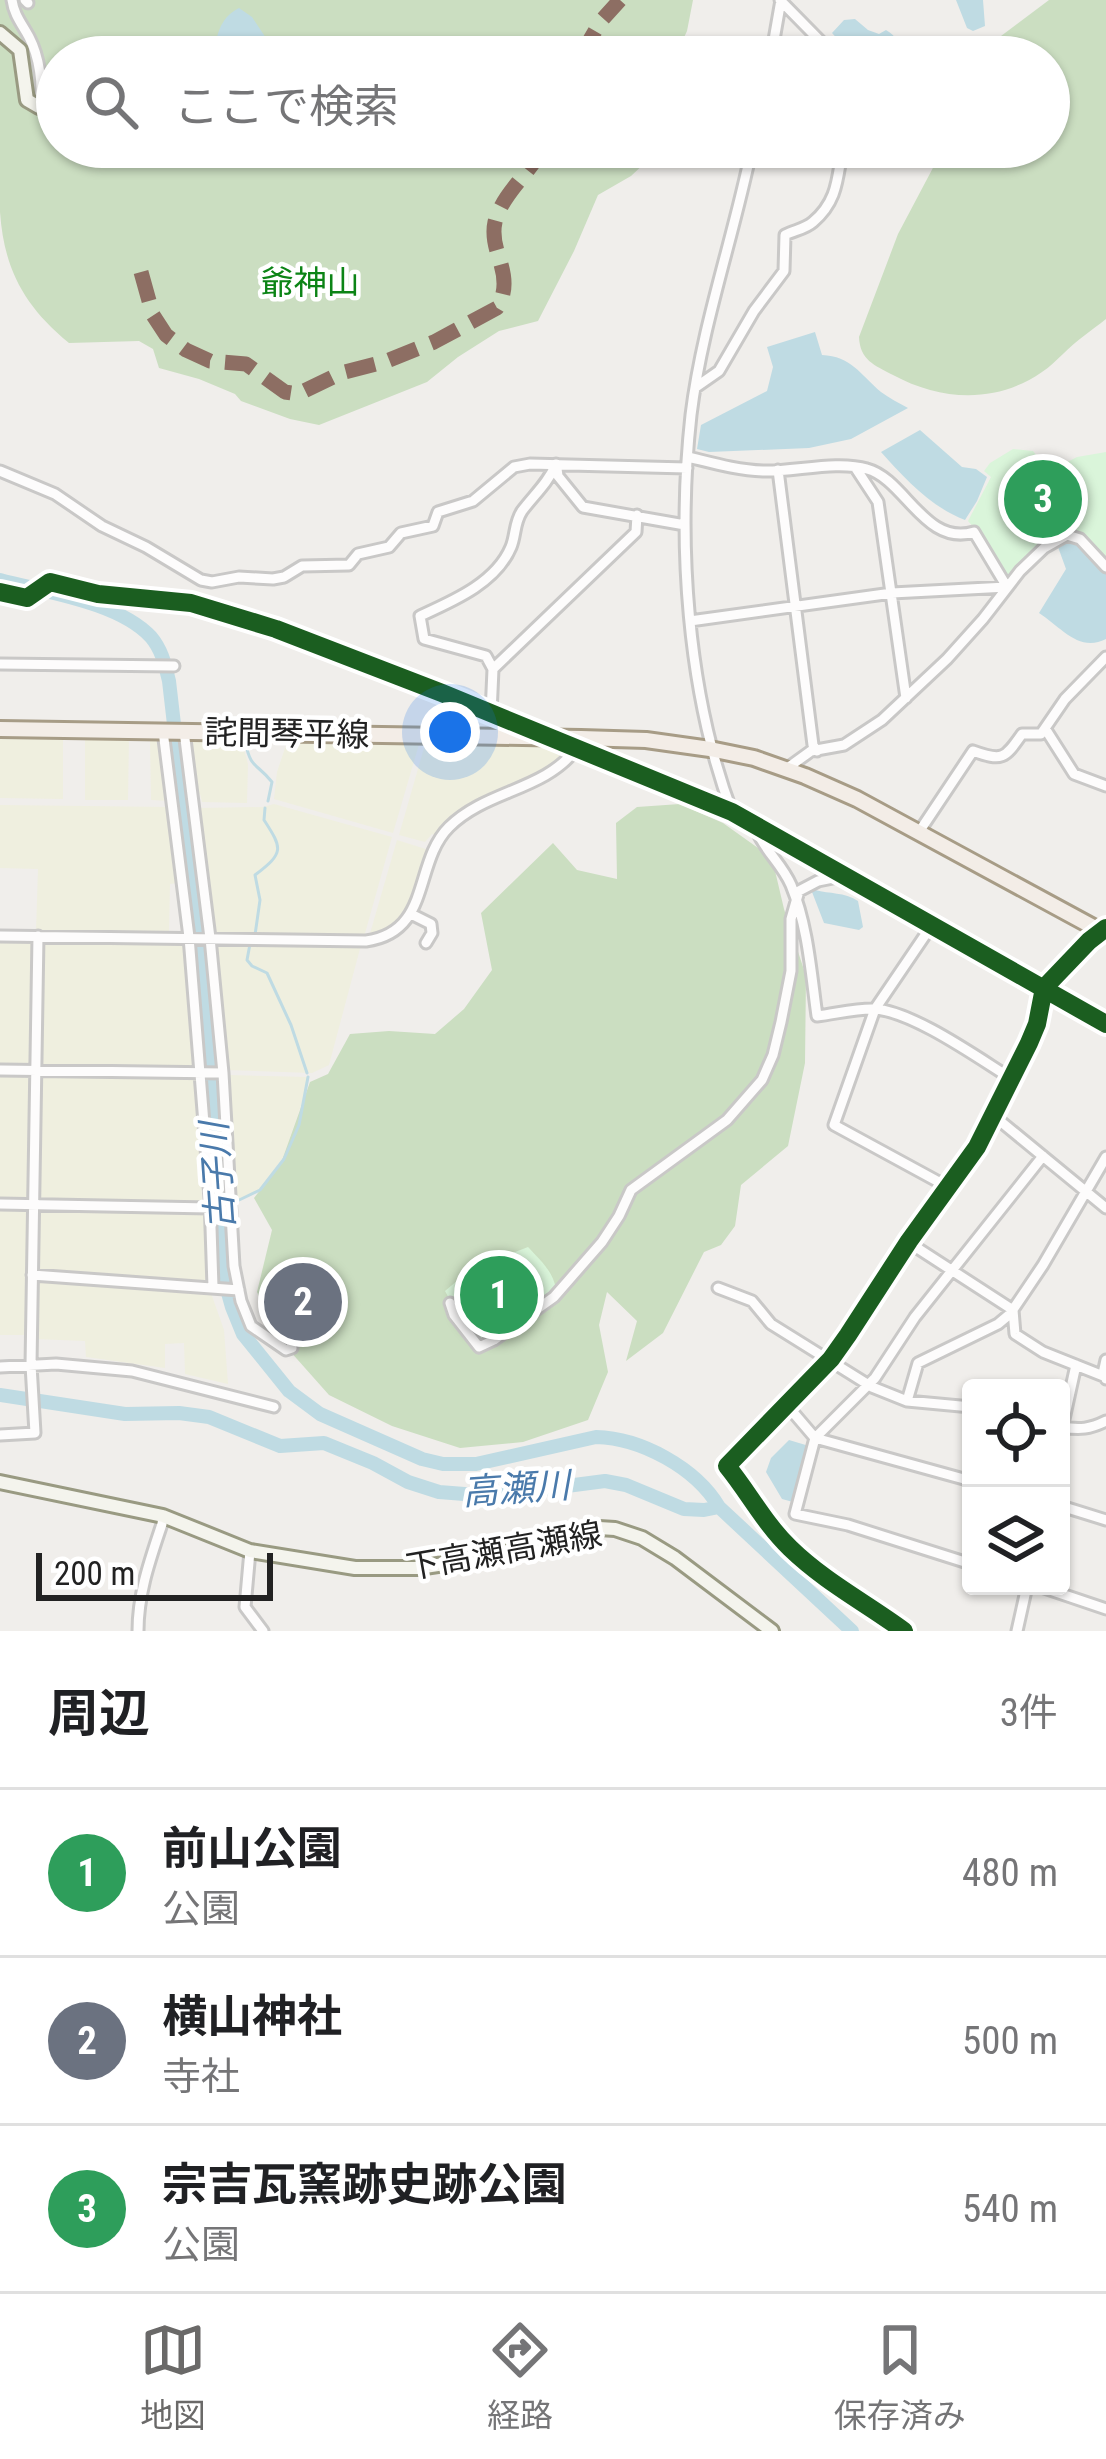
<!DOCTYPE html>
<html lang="ja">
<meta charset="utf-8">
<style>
body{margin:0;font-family:"Roboto Condensed","Noto Sans JP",sans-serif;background:#f6f6f6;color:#202124}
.controls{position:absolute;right:36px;bottom:36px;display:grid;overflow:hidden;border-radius:12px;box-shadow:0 3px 9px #0004}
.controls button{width:108px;height:108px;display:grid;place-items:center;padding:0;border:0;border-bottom:3px solid #e0e0e0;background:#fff;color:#202124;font:60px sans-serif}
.scale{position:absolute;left:36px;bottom:30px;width:237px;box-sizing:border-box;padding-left:12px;border:6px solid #222;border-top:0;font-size:33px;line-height:42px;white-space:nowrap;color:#222;-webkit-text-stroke:9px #fff;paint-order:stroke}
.you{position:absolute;left:450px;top:732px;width:42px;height:42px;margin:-30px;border:9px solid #fff;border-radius:50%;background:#1a73e8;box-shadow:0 0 0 18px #1a73e833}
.badge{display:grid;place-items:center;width:78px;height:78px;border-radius:50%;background:#6a6968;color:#fff;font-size:39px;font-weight:700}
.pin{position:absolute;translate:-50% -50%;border:6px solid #fff;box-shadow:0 3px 12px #0006}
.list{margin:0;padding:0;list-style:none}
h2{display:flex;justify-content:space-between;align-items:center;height:156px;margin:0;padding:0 48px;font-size:51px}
h2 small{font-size:39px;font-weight:400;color:#757577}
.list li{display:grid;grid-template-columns:78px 1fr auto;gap:36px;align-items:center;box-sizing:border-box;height:168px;padding:0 48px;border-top:3px solid #e0e0e0}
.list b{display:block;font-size:45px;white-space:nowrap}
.list p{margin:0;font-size:39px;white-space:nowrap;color:#757577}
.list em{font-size:39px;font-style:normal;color:#757577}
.icon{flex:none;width:66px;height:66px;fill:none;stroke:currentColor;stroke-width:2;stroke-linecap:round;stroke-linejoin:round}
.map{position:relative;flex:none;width:1106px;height:1631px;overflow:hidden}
.search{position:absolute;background:#fff;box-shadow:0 3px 9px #0004;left:36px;right:36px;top:36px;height:132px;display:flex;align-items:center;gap:30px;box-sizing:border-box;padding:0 42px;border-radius:66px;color:#757577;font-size:45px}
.sheet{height:660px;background:#fff}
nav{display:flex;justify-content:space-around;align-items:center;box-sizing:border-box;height:168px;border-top:3px solid #e0e0e0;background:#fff;font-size:33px;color:#757577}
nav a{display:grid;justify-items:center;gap:6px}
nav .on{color:#6a6968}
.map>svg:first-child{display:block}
.farmland{fill:#efefdf}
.forest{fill:#cbdec1}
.park{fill:#daf5da}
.water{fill:#bfdbe3}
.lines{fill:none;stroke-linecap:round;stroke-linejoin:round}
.stream{stroke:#bfdbe3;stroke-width:3}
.river{stroke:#bfdbe3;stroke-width:14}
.street-casing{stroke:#c9c8c7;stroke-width:15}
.secondary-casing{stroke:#999a82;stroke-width:18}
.primary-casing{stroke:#a79c86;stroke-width:20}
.street{stroke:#fdfcfc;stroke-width:9}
.secondary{stroke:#f4f4ed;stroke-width:12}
.primary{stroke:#f3ede7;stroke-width:14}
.quiet{stroke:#8d6e63;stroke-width:15;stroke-dasharray:30 15;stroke-linecap:butt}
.cycleway-casing{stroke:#fff;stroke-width:26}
.cycleway{stroke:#1b5e20;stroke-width:18}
.labels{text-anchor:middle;stroke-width:9;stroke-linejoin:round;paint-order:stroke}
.park-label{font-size:33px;fill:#0c8416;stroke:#fff}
.street-label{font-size:33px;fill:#222;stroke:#fff}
.water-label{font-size:36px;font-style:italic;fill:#4a7aab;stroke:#fff}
</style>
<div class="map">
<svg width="1106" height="1631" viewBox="0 0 1106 1631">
<rect width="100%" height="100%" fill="#f0eeeb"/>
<path class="farmland" d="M0,735H63V799L0,798Z
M85,736H129L128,800H85Z
M150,737H162L171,801L151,800Z
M186,738L241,739L248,764L247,803L202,802L200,794L194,795Z
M288,739L420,741L393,833L274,799L277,772Z
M426,741L545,742L567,752L558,764L516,785L492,793L469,808L438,837L432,834L425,842L399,835Z
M274,804L392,837L364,937L214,936L197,808L263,807Z
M0,805L169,807L178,883L170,884L169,933L36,932L38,869L0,868Z
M397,840L432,851L413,903L404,917L381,935L369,937Z
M0,939L35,940L32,1066H0Z
M43,942L186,943L196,1068L41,1067Z
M213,942L361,945L329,1065L312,1073L226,1070Z
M0,1074H33L31,1200H0Z
M228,1075L308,1077L304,1097L283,1157L262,1187L251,1196L235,1200Z
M41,1077H197L202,1204L38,1201Z
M0,1208L30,1209L27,1335H0Z
M38,1210L206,1211L209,1283L37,1272Z
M38,1277L211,1293L224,1330L228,1384L185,1374L184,1343L165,1344V1368L86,1357L85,1341L35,1339Z"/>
<path class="forest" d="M0,0H693L687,31L675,57H57V147H655L646,162L631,176L598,195L574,251L538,321L499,331L458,357L427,382L319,425L290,419L241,401L235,394L199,379L159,368L153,349L139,341L69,343C24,306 4,269 0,212Z
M1049,0H1106V319C1092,330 1076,341 1063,354C1056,360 1050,367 1042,372C996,404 941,401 893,375C874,365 860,360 859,337L898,234L944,147H1049V57H983L1001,36Z
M680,804L723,823L772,858L784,909L806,976L805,1063L788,1146L741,1185L735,1226L721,1245L704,1252L663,1333L626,1361L637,1321L607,1292L599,1325L608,1372L588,1420L523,1442L460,1448L392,1426L329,1395L281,1341L257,1292L272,1230L254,1198L281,1163L310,1082L328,1074L350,1034L389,1031L435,1034L464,1009L492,970L481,913L553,843L577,870L617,879L616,823L637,807Z"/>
<path class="park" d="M1013,449L1033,451L1050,471L1077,457L1106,452V562L1066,533L1011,582L988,544L968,521L991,477L984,471L990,463Z
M528,1247C540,1260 553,1271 556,1289C537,1313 505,1326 479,1341L461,1320L445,1291L471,1269Z"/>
<path class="water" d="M956,0H983L985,26L973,31L967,28Z
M239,8L252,17L266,38L262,44L266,57H214C216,37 219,18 239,8Z
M855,19L868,30L879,34L886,30C897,36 900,45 902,57H854L832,33L844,20Z
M815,332L822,355C851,356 860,374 881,392C889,398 899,403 908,408L851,439L809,448L709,452L697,449L701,425L767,391L773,367L767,347Z
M920,430L962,467L976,469L987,477L977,501L965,520C931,507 905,479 881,452Z
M1069,540L1081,543L1106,571V639C1079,653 1061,627 1039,613L1066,569L1058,547Z
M815,890C830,894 844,892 858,901L863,927L859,930L824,923L812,892Z
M789,1440L809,1446L793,1502L782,1499L766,1472L771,1458Z"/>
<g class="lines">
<path class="stream" d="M245,741C251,770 256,762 272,782L268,801
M255,935L260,900L255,875C284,853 283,849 264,820L265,808
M250,944L247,960L252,966L267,973L291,1025L307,1073
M235,1202L260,1190L284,1159L299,1125L308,1077"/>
<path class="river" d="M0,580C44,592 119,602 151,637C162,650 165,665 169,681L201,958L217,1152L223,1275L232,1307L243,1334L289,1391L320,1414L422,1459L443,1464H476L596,1437C641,1438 696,1468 719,1507L852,1631
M0,1395L125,1414L179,1413L209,1417L280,1446L324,1443L373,1463L408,1482L439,1492L490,1496L605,1481L626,1485L684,1509L704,1510L719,1507"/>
<g class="street-casing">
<path id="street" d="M12,0C14,15 22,24 29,37C39,56 44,86 39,107
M25,0L28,3
M780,0L836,57
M771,57L781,0
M696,387L719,371L754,311L784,271L785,235C795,230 805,229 813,222C839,200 837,176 843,147
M688,457C713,463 737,470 763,471C794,472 837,460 867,469C905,479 925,547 974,532L1007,587
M855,467L878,502L906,698
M557,469L558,476L583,507L685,525
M778,470L813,745L817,751
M0,471L55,494L102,526L146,547L201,580L212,582L239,577L273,579L284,577L302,566L349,565L358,554L389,547L401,533L433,526L438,512L473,501L514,467L530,464L687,468
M0,592L27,598L50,582L98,594L191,603L276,629L442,693L542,735
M690,621L892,593L1007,587
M0,664L174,666
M493,669L636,532L637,515
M491,714L493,669L486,656L424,639L420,616C453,601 496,583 511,547C516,535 514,523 522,511C534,495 548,483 556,464
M1046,730L1074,774L1106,786
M163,731L189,937L210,1198L213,1287
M184,731L210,938L223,1073L234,1266L241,1301L251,1326L286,1350L292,1348L289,1326L291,1321L303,1322L309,1335
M557,741L732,812L1106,1024
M786,769L811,751L844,745L882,720L947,659L983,619L1020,571L1044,548L1067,535L1080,539L1106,567
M732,812C687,692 677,542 691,415C702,325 734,236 752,147
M756,829C764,850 782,864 791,885C808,926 811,973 817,1016C835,1014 857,1008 875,1009C914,1012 978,1058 1012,1079
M919,832L973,751C1003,762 1005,758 1022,734H1041L1065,699L1106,657
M411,914L431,924L432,933L426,943
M932,925L875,1009L834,1125L948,1187
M0,936L366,941C432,932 413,863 449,827C486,790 544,791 576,749
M1044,988L1052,977L1105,929
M0,1070L223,1073
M994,1116L1106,1208
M0,1204L210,1208
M908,1242L1013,1310L1015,1334L1043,1352L1106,1377
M32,1275L239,1290
M718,1288L752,1301L771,1324L872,1387L907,1401L971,1407
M450,1303L454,1315L479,1347L494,1340L554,1297L602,1242L619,1216L631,1190L727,1120L762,1080L773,1055L781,1022L791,971V919L799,891L818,881L843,876
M1106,1360L1104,1369L1106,1379
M0,1367L56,1364L132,1371L274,1407
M907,1401L918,1363L998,1324L1010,1314L1043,1265L1106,1157
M786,1404L815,1438L971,1481
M1062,1427C1080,1430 1090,1429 1106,1421
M1061,1433L1076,1365
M0,1435L35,1433L31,1365L38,936
M740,1483C767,1521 794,1554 831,1584C853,1602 881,1614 904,1631
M1061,1506L1106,1520
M250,1551L245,1607L263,1631
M971,1564L848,1525L795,1514L815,1438L875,1378L915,1317L1043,1156
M1038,1586L1106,1609
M138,1631C138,1593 150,1560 162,1524L163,1516
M1017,1631L1027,1586"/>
</g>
<g class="secondary-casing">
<path id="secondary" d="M0,33L20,50L27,100L39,107
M0,1482L163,1516L250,1551L355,1568H418L484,1558L575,1531L599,1528L615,1529L642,1538L675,1558L772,1631
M740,1483L727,1466L831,1359L909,1241L977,1147L1029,1043L1037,1024L1044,988"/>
</g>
<g class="primary-casing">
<path id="primary" d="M0,729L581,738L646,740L710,749L754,758L805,776L857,799L1106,934"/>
</g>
<use href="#street" class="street"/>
<use href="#secondary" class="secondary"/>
<use href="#primary" class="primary"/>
<path class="quiet" d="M580,57L601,21L620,0
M141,272L153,315L166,335L186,350L210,361L246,364L285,392L298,394L341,373L384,362L434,342L497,308C517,274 488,253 495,222C503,192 530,174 543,147"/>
<g class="cycleway-casing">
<path id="cycleway" d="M0,592L27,598L50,582L98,594L191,603L276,629L442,693L705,801L732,812L1106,1024
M904,1631C866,1603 825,1582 790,1548C765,1524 749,1493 727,1466L831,1359L848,1335L909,1241L977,1147L1029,1043L1037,1024L1044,988L1089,941L1106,928"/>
</g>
<use href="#cycleway" class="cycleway"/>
</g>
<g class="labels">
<g class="park-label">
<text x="310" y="294">爺神山</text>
</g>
<g class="street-label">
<text transform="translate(287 733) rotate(1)" y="12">詫間琴平線</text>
<text transform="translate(504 1550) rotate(-10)" y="12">下高瀬高瀬線</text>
</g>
<g class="water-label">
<text transform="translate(217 1176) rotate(-94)" y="13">古子川</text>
<text transform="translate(516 1488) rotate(-4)" y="13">高瀬川</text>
</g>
</g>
</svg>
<div class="controls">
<button><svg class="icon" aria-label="locate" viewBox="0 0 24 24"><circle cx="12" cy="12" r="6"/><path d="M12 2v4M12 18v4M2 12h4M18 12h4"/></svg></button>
<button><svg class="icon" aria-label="layers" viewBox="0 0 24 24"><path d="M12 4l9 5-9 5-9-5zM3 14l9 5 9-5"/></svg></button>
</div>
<div class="scale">200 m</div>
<div class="you"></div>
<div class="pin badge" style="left:499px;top:1295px;background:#2e9e5b">1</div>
<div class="pin badge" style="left:303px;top:1302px;background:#6b7280">2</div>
<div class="pin badge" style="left:1043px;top:499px;background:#2e9e5b">3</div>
<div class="search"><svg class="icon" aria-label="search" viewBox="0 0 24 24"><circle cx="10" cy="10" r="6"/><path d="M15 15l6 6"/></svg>ここで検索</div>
</div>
<section class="sheet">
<h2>周辺<small>3件</small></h2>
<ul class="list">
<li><span class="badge" style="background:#2e9e5b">1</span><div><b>前山公園</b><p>公園</p></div><em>480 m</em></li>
<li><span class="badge" style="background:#6b7280">2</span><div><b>横山神社</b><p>寺社</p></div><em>500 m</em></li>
<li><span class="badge" style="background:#2e9e5b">3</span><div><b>宗吉瓦窯跡史跡公園</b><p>公園</p></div><em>540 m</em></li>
</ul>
</section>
<nav>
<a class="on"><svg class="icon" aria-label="map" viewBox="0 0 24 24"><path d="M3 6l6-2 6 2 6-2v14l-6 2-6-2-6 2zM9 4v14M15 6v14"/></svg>地図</a>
<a><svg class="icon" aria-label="directions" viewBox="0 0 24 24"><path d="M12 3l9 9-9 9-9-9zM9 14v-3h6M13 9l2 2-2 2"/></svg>経路</a>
<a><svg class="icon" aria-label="saved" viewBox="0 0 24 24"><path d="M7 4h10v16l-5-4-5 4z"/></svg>保存済み</a>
</nav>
